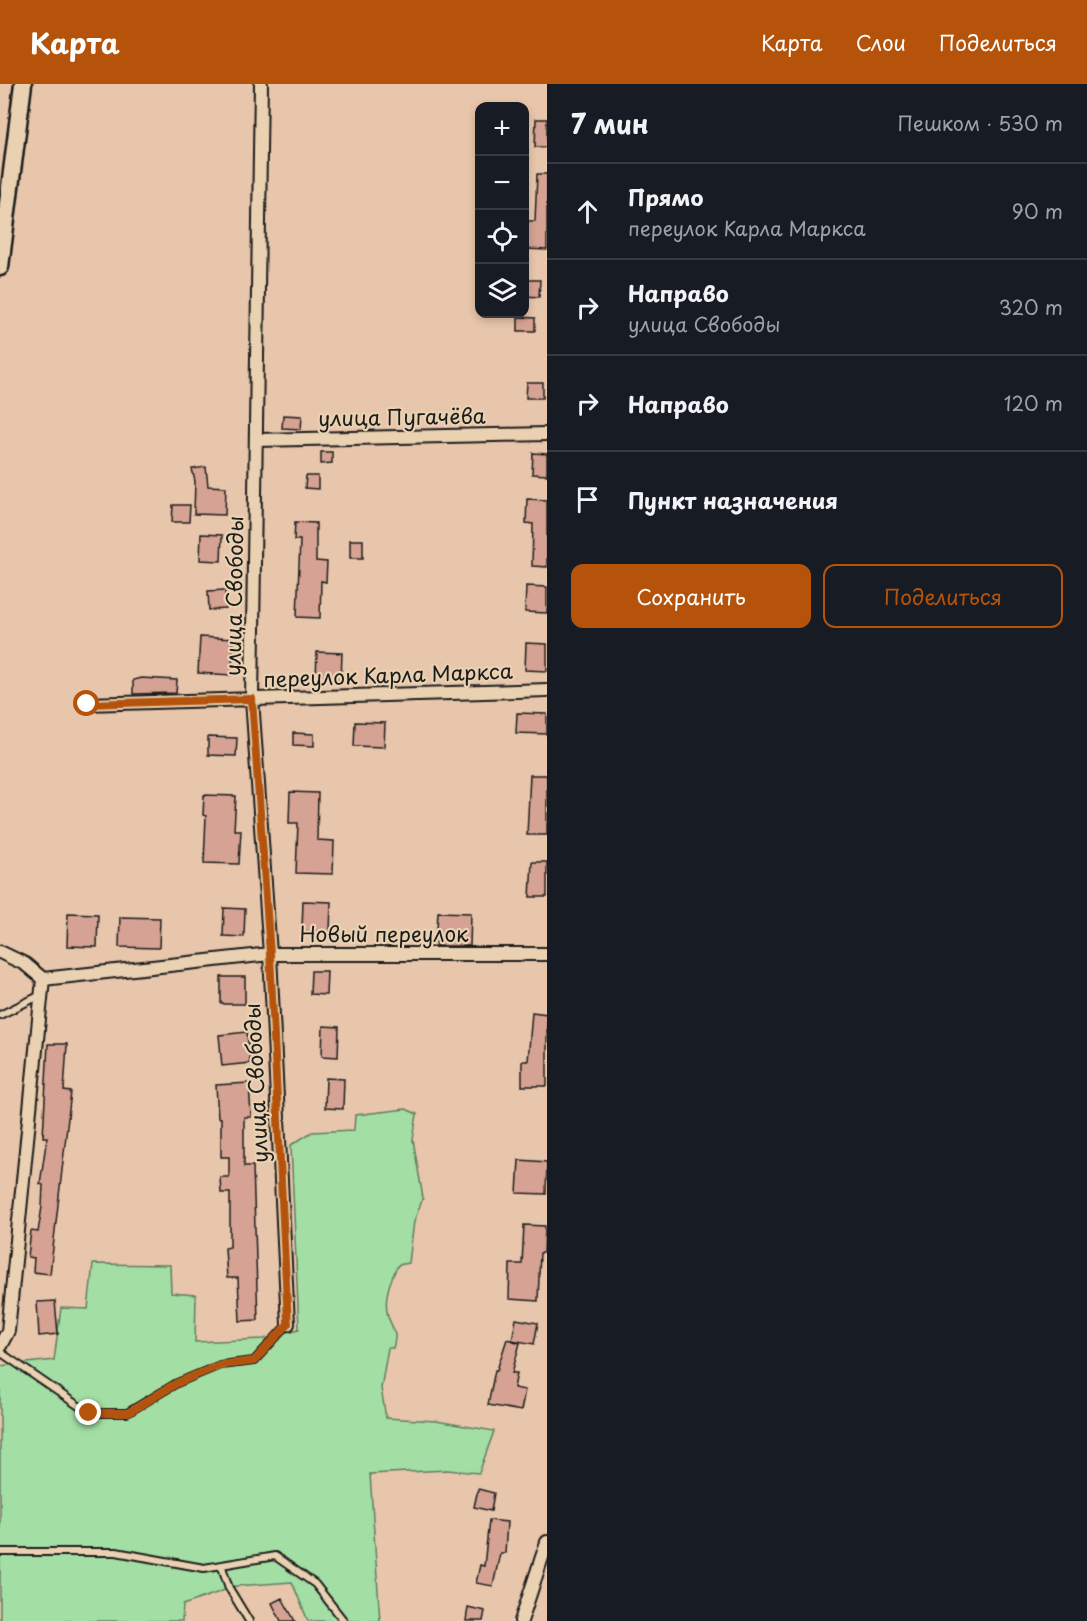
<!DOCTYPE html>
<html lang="ru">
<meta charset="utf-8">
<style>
body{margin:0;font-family:"Playpen Sans",sans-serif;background:#242831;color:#f1f3f6}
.controls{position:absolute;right:18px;top:18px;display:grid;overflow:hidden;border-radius:12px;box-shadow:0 3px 9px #0003}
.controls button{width:54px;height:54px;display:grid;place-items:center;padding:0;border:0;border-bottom:2px solid #363941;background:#171b24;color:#f1f3f6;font:30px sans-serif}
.stop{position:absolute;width:18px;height:18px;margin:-14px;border:4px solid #b45309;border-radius:50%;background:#fff}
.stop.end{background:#b45309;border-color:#fff;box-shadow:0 2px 6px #0008}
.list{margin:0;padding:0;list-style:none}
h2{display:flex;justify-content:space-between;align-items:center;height:78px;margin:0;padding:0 24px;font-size:26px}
h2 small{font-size:20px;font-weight:400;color:#9ea1a6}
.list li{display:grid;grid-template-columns:39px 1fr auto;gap:18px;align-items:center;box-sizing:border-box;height:96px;padding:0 24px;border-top:2px solid #363941}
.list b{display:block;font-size:22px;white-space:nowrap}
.list p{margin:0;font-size:20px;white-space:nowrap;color:#9ea1a6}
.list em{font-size:20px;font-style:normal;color:#9ea1a6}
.actions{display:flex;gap:12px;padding:18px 24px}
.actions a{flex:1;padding:14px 0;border:2px solid #b45309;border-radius:12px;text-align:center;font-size:21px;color:#b45309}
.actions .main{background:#b45309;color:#fff}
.icon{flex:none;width:33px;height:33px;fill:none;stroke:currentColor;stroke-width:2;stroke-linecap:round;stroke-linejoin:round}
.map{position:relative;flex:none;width:547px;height:1537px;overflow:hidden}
header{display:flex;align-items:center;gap:36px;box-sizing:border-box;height:84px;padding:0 30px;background:#b45309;color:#fff}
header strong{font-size:28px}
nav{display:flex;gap:33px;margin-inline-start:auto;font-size:21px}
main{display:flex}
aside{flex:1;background:#171b24}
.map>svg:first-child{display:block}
.green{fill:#a3dea4;stroke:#607d60;stroke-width:1.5}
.building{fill:#d6a293;stroke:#1c1c1c;stroke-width:1.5}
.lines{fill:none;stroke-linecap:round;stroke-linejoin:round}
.lane-casing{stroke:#1c1c1c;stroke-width:10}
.street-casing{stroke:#1c1c1c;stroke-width:16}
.secondary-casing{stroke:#1c1c1c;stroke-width:21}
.lane{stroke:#e9d1b1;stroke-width:6}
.street{stroke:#e9d1b1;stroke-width:12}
.secondary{stroke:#e9d1b1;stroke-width:16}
.route{stroke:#b45309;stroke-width:8}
.labels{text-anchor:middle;stroke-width:4.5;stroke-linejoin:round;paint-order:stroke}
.street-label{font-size:21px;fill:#1c1c1c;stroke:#e9d1b1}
</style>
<header>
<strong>Карта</strong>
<nav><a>Карта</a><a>Слои</a><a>Поделиться</a></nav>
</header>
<main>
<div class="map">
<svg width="547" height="1537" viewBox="0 0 547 1537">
<rect width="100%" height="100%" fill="#e8c6ab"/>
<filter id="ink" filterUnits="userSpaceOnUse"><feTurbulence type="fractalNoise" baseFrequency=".0167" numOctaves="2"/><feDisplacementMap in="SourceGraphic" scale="12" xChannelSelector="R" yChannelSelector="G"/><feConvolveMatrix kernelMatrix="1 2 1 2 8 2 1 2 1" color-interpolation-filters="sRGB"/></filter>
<g filter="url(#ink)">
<path class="green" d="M406,1025L417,1030L413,1056L423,1114L414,1137L409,1179L398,1181C390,1197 383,1214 388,1232C393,1248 398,1246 393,1264H388L381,1304L386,1334L436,1337L494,1347L479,1389L447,1386L370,1390L380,1537H308L292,1498L236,1502L183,1521L182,1537H0V1282L54,1276L61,1224L88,1225L93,1180L170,1181L171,1209L196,1211L195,1258L264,1255L299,1245L291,1061L312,1048L354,1046L355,1031Z"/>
<path class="building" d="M536,35H547V63H535Z
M537,90H547V166L525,165L526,137H535Z
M525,196H540L539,213L525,212Z
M518,233L535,234V247H518Z
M527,299H543V314H526Z
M283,331L302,332L301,345L282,344Z
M321,368H332V379L321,380Z
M533,369L547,370V391L532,390Z
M206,383L208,402L226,403L225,431L194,430L195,397L192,385Z
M306,392H318V405L305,404Z
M527,415L547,416V483L532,482L533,440L526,439Z
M173,421H190L189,438H172Z
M295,438L316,439V477L327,478L326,498L321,497L320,534L297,533L300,456H294Z
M201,450L222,451L221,477L200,476Z
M350,456H363V474H350Z
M526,502L547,503V529L525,528Z
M225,506L226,525L209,526L208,507Z
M200,553L233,555L232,591L198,589Z
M526,559L547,560V587L525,586Z
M317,568L342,569L341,596L316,595Z
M141,594L177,596L176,609L133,610V596Z
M517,629L547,630V650L516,649Z
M355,638L385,639L384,663L354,662Z
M293,649L314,650V662L293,661Z
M208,653L237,654L236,672L208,671Z
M530,691H547V751H527Z
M290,708L318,709L317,756L334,757L333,790L296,789L298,739H289Z
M204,711L236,712L234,746H241L239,780L204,779L206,732L203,731Z
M532,778H547V813H530Z
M303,817L331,818L330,848L302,847Z
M224,824L245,825L244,853L223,852Z
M438,828L471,829L470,862H436Z
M68,829L98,830L97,863L67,862Z
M120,833L160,834L159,864L119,863Z
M311,887H327L326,911L310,910Z
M221,893H245V920H221Z
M532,928L547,930V1002H522V977H528Z
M323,942L339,943L338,973L322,972Z
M247,948L250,979L222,982L219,951Z
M48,960H67L64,1007L71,1008L50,1190L33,1188L34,1174L28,1173L31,1147L38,1148L42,1123L43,1101L40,1100L47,1053H43Z
M326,994L344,995L343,1025L325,1024Z
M249,999L251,1033H244V1082H253L258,1236L240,1237L238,1194H227L225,1164L230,1163V1109H221L220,1093H229V1073H221V1034H218L216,1001Z
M519,1076L547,1078L546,1110L517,1109Z
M524,1141L545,1142L544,1169H540L538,1217L509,1215L510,1180H522Z
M55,1217L58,1250L39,1252L37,1218Z
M516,1235L538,1239L534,1260L512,1256Z
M507,1255L520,1259L512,1289H517L514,1304L525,1306L521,1327L488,1321L495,1286H497Z
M478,1405L494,1409L491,1427L474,1423Z
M489,1436L507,1438L505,1469H500L493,1502L476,1499L480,1481L484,1482Z
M282,1514L295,1537H281L272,1519Z
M468,1523L485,1527L483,1537H466Z"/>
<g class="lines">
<g class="lane-casing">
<path id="lane" d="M0,931L41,911
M0,1268L89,1329H127L177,1299L220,1281L254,1277L288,1240
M0,1468H116L204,1484L275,1472L315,1500L344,1537
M222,1483L229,1504L249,1537"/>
</g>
<g class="street-casing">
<path id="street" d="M261,0L252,615L270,870L288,1240
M257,356L547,350
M87,620L547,606
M0,868L25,880L43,895L270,870H547
M0,1262L8,1247L43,895
M521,1537L547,1458"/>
</g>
<g class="secondary-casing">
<path id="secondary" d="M0,183L23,0"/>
</g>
<use href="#lane" class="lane"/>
<use href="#street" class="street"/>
<use href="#secondary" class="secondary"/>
</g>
</g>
<g class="lines" filter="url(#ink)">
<path class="route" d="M87,620L252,615L270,870L288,1240L254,1277L220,1281L177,1299L128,1329H89"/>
</g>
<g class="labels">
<g class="street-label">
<text transform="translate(402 334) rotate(-1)" y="7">улица Пугачёва</text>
<text transform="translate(235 512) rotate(-89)" y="7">улица Свободы</text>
<text transform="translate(388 592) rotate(-2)" y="7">переулок Карла Маркса</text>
<text x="384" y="858">Новый переулок</text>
<text transform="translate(257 999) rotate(-93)" y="7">улица Свободы</text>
</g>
</g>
</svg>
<div class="controls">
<button>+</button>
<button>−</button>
<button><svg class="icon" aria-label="locate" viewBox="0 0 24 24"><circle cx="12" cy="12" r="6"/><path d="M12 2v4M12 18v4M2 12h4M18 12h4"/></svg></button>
<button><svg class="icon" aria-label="layers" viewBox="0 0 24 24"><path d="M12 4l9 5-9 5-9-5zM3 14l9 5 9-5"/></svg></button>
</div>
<div class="stop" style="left:87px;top:620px"></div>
<div class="stop end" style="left:89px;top:1329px"></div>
</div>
<aside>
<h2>7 мин<small>Пешком · 530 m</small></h2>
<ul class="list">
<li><svg class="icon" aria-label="ahead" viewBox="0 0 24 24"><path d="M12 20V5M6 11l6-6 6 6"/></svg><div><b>Прямо</b><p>переулок Карла Маркса</p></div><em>90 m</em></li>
<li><svg class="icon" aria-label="right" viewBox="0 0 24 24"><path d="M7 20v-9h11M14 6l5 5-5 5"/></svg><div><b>Направо</b><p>улица Свободы</p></div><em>320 m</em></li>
<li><svg class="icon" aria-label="right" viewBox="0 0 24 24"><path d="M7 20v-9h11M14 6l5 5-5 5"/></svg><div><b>Направо</b></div><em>120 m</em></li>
<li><svg class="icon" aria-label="arrive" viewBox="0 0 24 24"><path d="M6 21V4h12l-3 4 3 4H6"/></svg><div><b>Пункт назначения</b></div></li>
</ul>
<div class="actions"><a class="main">Сохранить</a><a>Поделиться</a></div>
</aside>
</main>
